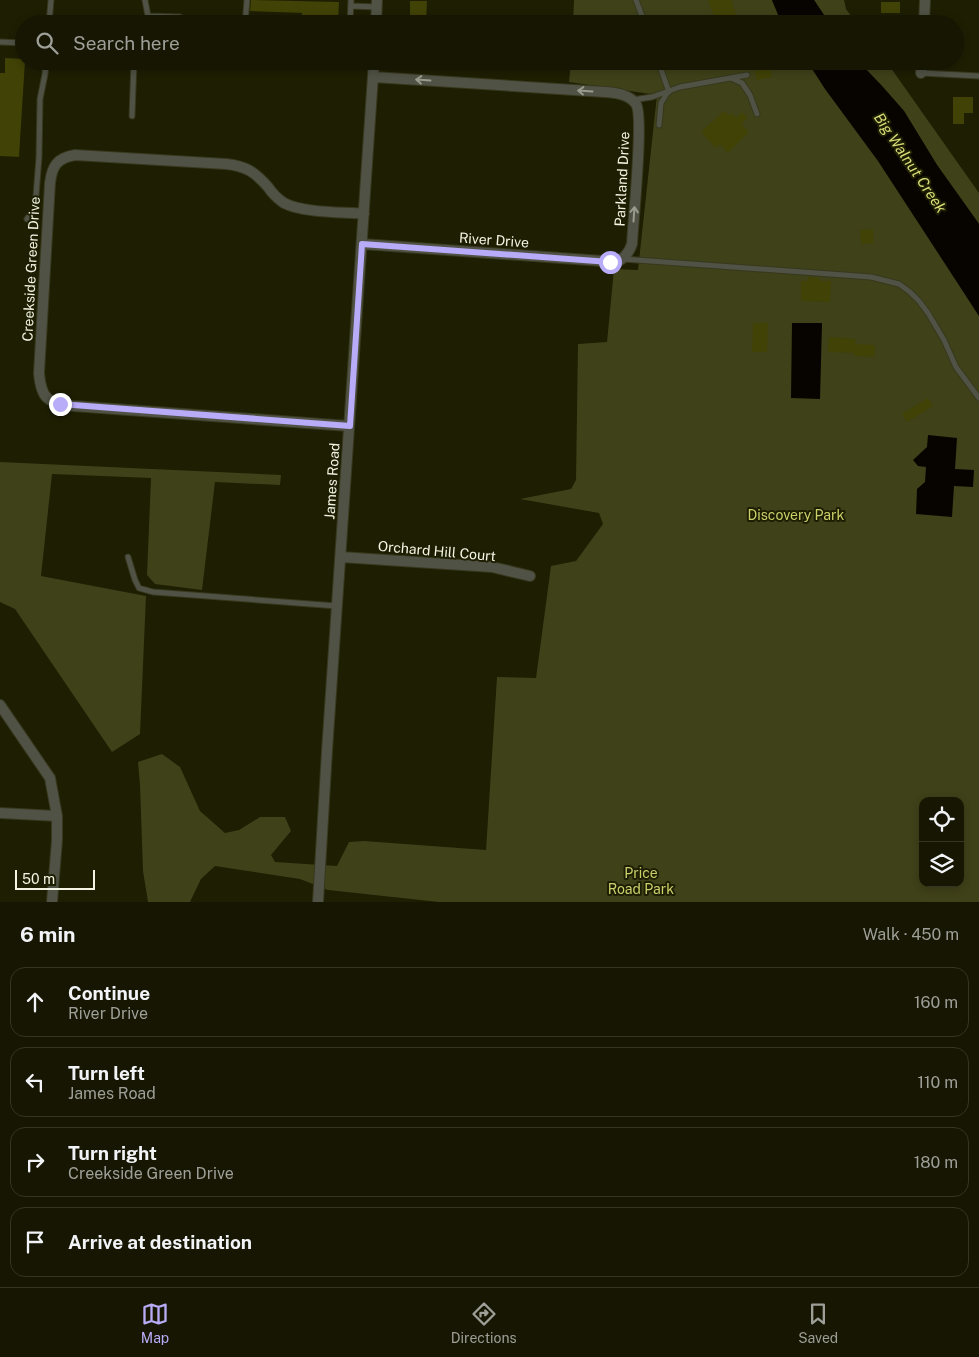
<!DOCTYPE html>
<meta charset="utf-8">
<style>
body{margin:0;font-family:"Public Sans",sans-serif;background:#1f1f0c;color:#f1f3f6}
.controls{position:absolute;right:15px;bottom:15px;display:grid;overflow:hidden;border-radius:10px;box-shadow:0 2px 8px #0003}
.controls button{width:45px;height:45px;display:grid;place-items:center;padding:0;border:0;border-bottom:1px solid #353524;background:#161602;color:#f1f3f6;font:25px sans-serif}
.scale{position:absolute;left:15px;bottom:12px;width:80px;box-sizing:border-box;padding-left:5px;border:2px solid #f3f4e3;border-top:0;font-size:14px;line-height:18px;white-space:nowrap;color:#f3f4e3;-webkit-text-stroke:4px #1d1e02;paint-order:stroke}
.stop{position:absolute;width:15px;height:15px;margin:-11px;border:4px solid #b8abf7;border-radius:50%;background:#fff}
.stop.end{background:#b8abf7;border-color:#fff;box-shadow:0 1px 5px #0008}
.list{margin:0;padding:0;list-style:none}
h2{display:flex;justify-content:space-between;align-items:center;height:65px;margin:0;padding:0 20px;font-size:21px}
h2 small{font-size:16px;font-weight:400;color:#9e9f99}
.list li{display:grid;grid-template-columns:32px 1fr auto;gap:15px;align-items:center;box-sizing:border-box;height:70px;margin:0 10px 10px;padding:0 10px;border:1px solid #353524;border-radius:15px}
.list b{display:block;font-size:19px;white-space:nowrap}
.list p{margin:0;font-size:16px;white-space:nowrap;color:#9e9f99}
.list em{font-size:16px;font-style:normal;color:#9e9f99}
.icon{flex:none;width:28px;height:28px;fill:none;stroke:currentColor;stroke-width:2;stroke-linecap:round;stroke-linejoin:round}
.map{position:relative;flex:none;width:979px;height:902px;overflow:hidden}
.search{position:absolute;background:#161602;box-shadow:0 2px 8px #0003;left:15px;right:15px;top:15px;height:55px;display:flex;align-items:center;gap:12px;box-sizing:border-box;padding:0 18px;border-radius:28px;color:#9e9f99;font-size:19px}
.sheet{height:385px;background:#161602}
nav{display:flex;justify-content:space-around;align-items:center;box-sizing:border-box;height:70px;border-top:1px solid #353524;background:#161602;font-size:14px;color:#9e9f99}
nav a{display:grid;justify-items:center;gap:2px}
nav .on{color:#b8abf7}
.map>svg:first-child{display:block}
.green{fill:#3f4119;fill-rule:evenodd}
.water{fill:#070400}
.building{fill:#404206}
.lines{fill:none;stroke-linecap:round;stroke-linejoin:round}
.lane-casing{stroke:#37381d;stroke-width:7}
.street-casing{stroke:#37381d;stroke-width:12}
.lane{stroke:#505245;stroke-width:5}
.street{stroke:#505245;stroke-width:10}
.oneway{stroke:#999b8c}
.route{stroke:#b8abf7;stroke-width:6}
.labels{text-anchor:middle;stroke-width:4;stroke-linejoin:round;paint-order:stroke}
.street-label{font-size:14px;fill:#f3f4e3;stroke:#1d1e02}
.park-label{font-size:14px;fill:#cbd06b;stroke:#1d1e02}
.water-label{font-size:15px;font-style:italic;fill:#d8dd78;stroke:#1d1e02}
</style>
<div class="map">
<svg width="979" height="902" viewBox="0 0 979 902">
<rect width="100%" height="100%" fill="#1d1e02"/>
<path class="green" d="M574,0H772L782,24H573Z
M814,0H844L846,9L857,24H830Z
M571,61H818L979,316V902H439L328,890L300,879L215,866L201,879L190,902H148L143,871L140,785L138,762L162,754L180,767L200,811L225,833L239,830L260,817H285L291,831L271,855L275,862L337,866L349,842L364,841L486,850L497,677L536,678L551,566L576,561L603,524L599,513L520,499L571,489L576,480L578,344L607,342L614,269L638,270L657,95L569,82ZM923,801H960V883H923Z
M858,61H886L979,193V224L937,165L904,111L882,86Z
M0,462L281,475L280,485L215,482L202,590L155,584L147,575L151,478L52,474L41,576L146,596L140,734L112,752L15,609L0,602Z"/>
<path class="water" d="M772,0H814L830,24H782Z
M807,61H858L882,86L904,111L937,165L979,224V316L878,161L825,89Z
M792,323H822L820,399L791,398Z
M928,435L957,438L955,469L974,470L973,487L954,486L952,517L916,514L917,489L925,482L926,467L918,466L913,460L927,447Z"/>
<path class="building" d="M251,0L339,2L338,24H302V13L250,11Z
M708,0H731L736,14L716,22Z
M410,1H427L426,22H410Z
M881,2H900V13H881Z
M5,58L24,59L25,61L19,157L0,156V73H5Z
M770,68L772,77L757,80L755,71Z
M953,97H973V113H964V124H953Z
M724,111L729,116L732,113L736,118L742,112L748,118L741,124L749,132L728,153L720,144L716,148L701,132Z
M873,229L874,243L861,244L860,230Z
M808,277L819,278V281H831L830,302L801,301V281H808Z
M753,323H768L767,352H752Z
M829,337L856,339L855,344L875,345L874,357L854,356V353L828,352Z
M928,398L933,406L907,422L902,414Z"/>
<g class="lines">
<g class="lane-casing">
<path id="lane" d="M145,0L148,16L180,17
M636,0L645,24
M351,6L377,7
M49,24L51,0
M245,24L247,0
M350,24L351,0
M0,42L24,43
M658,61L669,92
M921,73L979,76
M731,78L742,83L750,95L757,114
M632,100L652,97L680,87L747,75
M132,116L134,61
M659,125L661,103L668,92
M27,219L35,209L39,157L40,99L45,74L46,61
M623,259L871,277L899,284L910,292L919,301L928,313L944,340L956,367L979,398
M128,557L135,580L139,588L153,592L337,606"/>
</g>
<g class="street-casing">
<path id="street" d="M376,24L377,0
M924,24L925,0
M921,73L922,61
M362,244L617,262C625,258 629,253 632,244C633,223 644,116 636,104C629,94 616,93 605,92L373,77
M349,426L73,406C48,403 41,399 39,373L50,183C52,166 57,158 75,155L226,164C246,166 255,172 268,187C272,193 278,199 284,203C303,213 343,212 364,214
M341,557L492,567L530,576
M0,705L50,778L57,816V840L52,902
M0,813L57,816
M318,902L327,751L374,61"/>
</g>
<use href="#lane" class="lane"/>
<use href="#street" class="street"/>
</g>
<defs><path id="oneway-shaft" d="M-6 0H5M1.5-3L5.5 0L1.5 3" fill="none" stroke-width="1.6" stroke-linecap="round" stroke-linejoin="round" transform="scale(1.25)"/></defs>
<g class="oneway">
<use href="#oneway-shaft" transform="translate(423 80) rotate(-176)"/>
<use href="#oneway-shaft" transform="translate(585 91) rotate(-176)"/>
<use href="#oneway-shaft" transform="translate(634 214) rotate(-86)"/>
</g>
<g class="lines">
<path class="route" d="M60,404L350,426L362,244L610,262"/>
</g>
<g class="labels">
<g class="street-label">
<text transform="translate(622 179) rotate(-87)" y="5">Parkland Drive</text>
<text transform="translate(494 240) rotate(4)" y="5">River Drive</text>
<text transform="translate(31 269) rotate(-87)" y="5">Creekside Green Drive</text>
<text transform="translate(332 481) rotate(-86)" y="5">James Road</text>
<text transform="translate(437 551) rotate(5)" y="5">Orchard Hill Court</text>
</g>
<g class="park-label">
<text x="796" y="520">Discovery Park</text>
<text x="641" y="878">Price<tspan x="641" dy="16">Road Park</tspan></text>
</g>
<g class="water-label">
<text transform="translate(910 163) rotate(56)" y="5">Big Walnut Creek</text>
</g>
</g>
</svg>
<div class="controls">
<button><svg class="icon" aria-label="locate" viewBox="0 0 24 24"><circle cx="12" cy="12" r="6"/><path d="M12 2v4M12 18v4M2 12h4M18 12h4"/></svg></button>
<button><svg class="icon" aria-label="layers" viewBox="0 0 24 24"><path d="M12 4l9 5-9 5-9-5zM3 14l9 5 9-5"/></svg></button>
</div>
<div class="scale">50 m</div>
<div class="stop" style="left:610px;top:262px"></div>
<div class="stop end" style="left:60px;top:404px"></div>
<div class="search"><svg class="icon" aria-label="search" viewBox="0 0 24 24"><circle cx="10" cy="10" r="6"/><path d="M15 15l6 6"/></svg>Search here</div>
</div>
<section class="sheet">
<h2>6 min<small>Walk · 450 m</small></h2>
<ul class="list">
<li><svg class="icon" aria-label="ahead" viewBox="0 0 24 24"><path d="M12 20V5M6 11l6-6 6 6"/></svg><div><b>Continue</b><p>River Drive</p></div><em>160 m</em></li>
<li><svg class="icon" aria-label="left" viewBox="0 0 24 24"><path d="M17 20v-9H6M10 6l-5 5 5 5"/></svg><div><b>Turn left</b><p>James Road</p></div><em>110 m</em></li>
<li><svg class="icon" aria-label="right" viewBox="0 0 24 24"><path d="M7 20v-9h11M14 6l5 5-5 5"/></svg><div><b>Turn right</b><p>Creekside Green Drive</p></div><em>180 m</em></li>
<li><svg class="icon" aria-label="arrive" viewBox="0 0 24 24"><path d="M6 21V4h12l-3 4 3 4H6"/></svg><div><b>Arrive at destination</b></div></li>
</ul>
</section>
<nav>
<a class="on"><svg class="icon" aria-label="map" viewBox="0 0 24 24"><path d="M3 6l6-2 6 2 6-2v14l-6 2-6-2-6 2zM9 4v14M15 6v14"/></svg>Map</a>
<a><svg class="icon" aria-label="directions" viewBox="0 0 24 24"><path d="M12 3l9 9-9 9-9-9zM9 14v-3h6M13 9l2 2-2 2"/></svg>Directions</a>
<a><svg class="icon" aria-label="saved" viewBox="0 0 24 24"><path d="M7 4h10v16l-5-4-5 4z"/></svg>Saved</a>
</nav>
